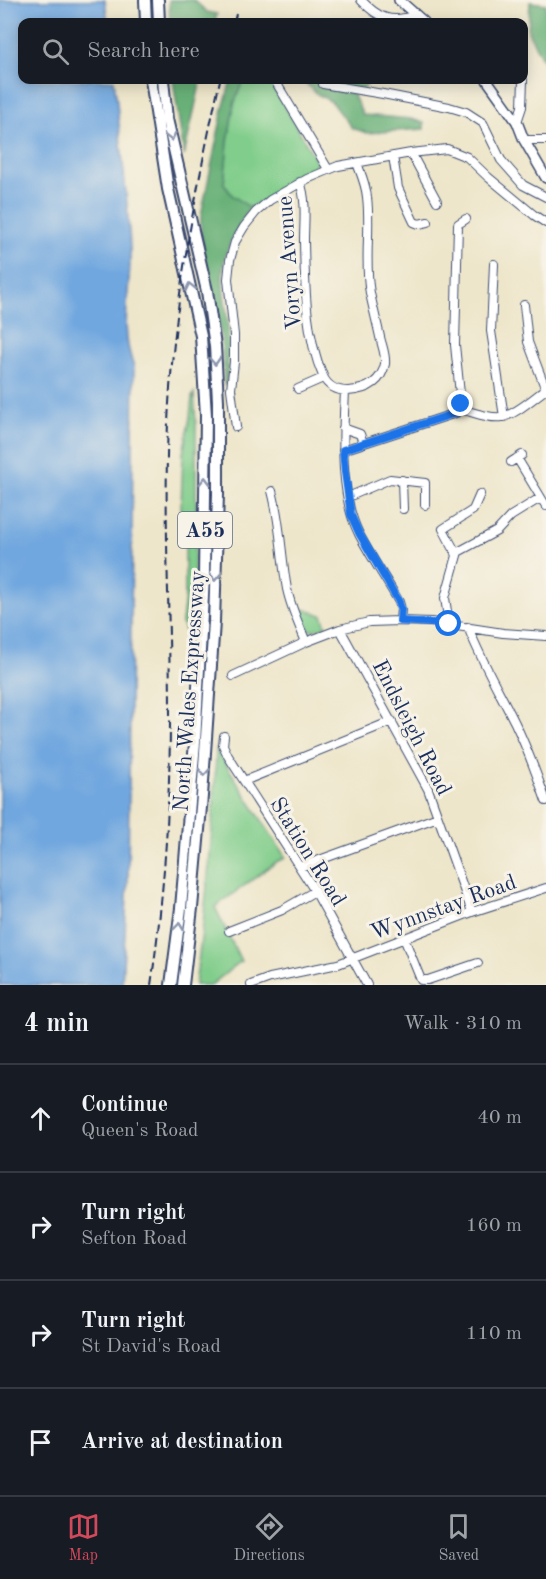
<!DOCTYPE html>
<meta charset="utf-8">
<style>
body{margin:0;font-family:"Old Standard TT",serif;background:#242831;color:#f1f3f6}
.stop{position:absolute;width:18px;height:18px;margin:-14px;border:4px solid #1a73e8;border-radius:50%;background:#fff}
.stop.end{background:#1a73e8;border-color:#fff;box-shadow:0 2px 6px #0008}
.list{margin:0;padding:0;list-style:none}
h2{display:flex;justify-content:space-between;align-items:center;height:78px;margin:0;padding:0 24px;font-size:26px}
h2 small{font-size:20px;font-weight:400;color:#9ea1a6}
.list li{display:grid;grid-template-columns:39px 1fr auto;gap:18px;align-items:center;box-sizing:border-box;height:108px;padding:0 24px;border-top:2px solid #363941}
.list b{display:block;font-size:22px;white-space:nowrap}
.list p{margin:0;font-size:20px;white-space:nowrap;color:#9ea1a6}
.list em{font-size:20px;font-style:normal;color:#9ea1a6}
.icon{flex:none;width:33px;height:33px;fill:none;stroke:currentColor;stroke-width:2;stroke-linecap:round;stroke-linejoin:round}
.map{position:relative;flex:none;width:546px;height:985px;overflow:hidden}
.search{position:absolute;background:#171b24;box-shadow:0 3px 15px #0003;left:18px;right:18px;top:18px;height:66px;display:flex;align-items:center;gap:15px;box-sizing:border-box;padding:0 21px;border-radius:12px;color:#9ea1a6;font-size:22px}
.sheet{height:510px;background:#171b24}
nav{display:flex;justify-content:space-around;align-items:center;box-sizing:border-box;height:84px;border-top:2px solid #363941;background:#171b24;font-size:16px;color:#9ea1a6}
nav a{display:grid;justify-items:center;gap:3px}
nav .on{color:#d1495b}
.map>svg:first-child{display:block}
.green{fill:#81cd8b;stroke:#4e7e74;stroke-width:1.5}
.forest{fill:#68b077;stroke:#42706a;stroke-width:1.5}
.water{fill:#71a7df;stroke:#466b9e;stroke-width:1.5}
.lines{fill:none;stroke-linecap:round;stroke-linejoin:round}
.minor-casing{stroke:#3b4a6e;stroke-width:10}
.major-casing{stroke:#3b4a6e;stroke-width:12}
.highway-casing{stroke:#3b4a6e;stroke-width:14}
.minor{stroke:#fff;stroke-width:8}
.major{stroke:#fff;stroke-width:9}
.highway{stroke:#fff;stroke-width:10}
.rail{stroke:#1b2f5e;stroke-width:2;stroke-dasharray:9 4.5;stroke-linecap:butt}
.oneway{stroke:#8d97ae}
.route{stroke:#1a73e8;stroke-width:8}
.labels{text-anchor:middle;stroke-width:6;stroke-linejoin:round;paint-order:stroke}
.shield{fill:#f7f3e8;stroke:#5d6a87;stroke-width:1.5}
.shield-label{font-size:21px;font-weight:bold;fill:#1b2f5e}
.street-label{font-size:22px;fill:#1b2f5e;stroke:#f7f3e8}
</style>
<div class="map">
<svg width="546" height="985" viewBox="0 0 546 985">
<rect width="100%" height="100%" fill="#f7f3e8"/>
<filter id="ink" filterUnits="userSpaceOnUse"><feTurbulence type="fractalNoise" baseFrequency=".0167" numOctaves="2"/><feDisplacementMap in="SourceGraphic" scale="12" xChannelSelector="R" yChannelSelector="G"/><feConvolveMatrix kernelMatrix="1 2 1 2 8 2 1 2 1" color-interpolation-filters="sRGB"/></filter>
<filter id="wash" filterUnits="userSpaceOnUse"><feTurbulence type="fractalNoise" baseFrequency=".008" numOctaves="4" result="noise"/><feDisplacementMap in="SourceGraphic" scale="24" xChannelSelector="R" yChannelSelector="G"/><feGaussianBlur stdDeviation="1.35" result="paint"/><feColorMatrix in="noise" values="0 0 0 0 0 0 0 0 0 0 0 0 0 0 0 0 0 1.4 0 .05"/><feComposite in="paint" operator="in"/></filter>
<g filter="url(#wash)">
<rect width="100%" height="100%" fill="#eee6ca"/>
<path class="green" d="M243,80H273L274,88L317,162L314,171L250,208L232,195L224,184L228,141L234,104Z
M194,393L196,427V504L192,653L182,623L185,595V547L181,507L183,453L190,417L192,397Z
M298,610H307L322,615L326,626C305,635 306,629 298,610Z
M216,749L286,858L278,861L215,907L241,961L211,985H195C206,907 214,828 216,749Z"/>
<path class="forest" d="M169,0H194L207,12L217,14L215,22H170Z
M530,2L546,4V66L528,32Z
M173,80H201L184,156Z
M231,80H243L234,104L228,141L224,184L232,195L250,208C240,225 227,243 224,263C220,284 227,306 228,327C230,346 228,364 227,383L224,385C224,358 220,324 214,297C209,270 199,243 201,215L223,109Z
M302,80H363L369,82L364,89L321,86L353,94L363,115L412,119L424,123V129L367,133L352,128L332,102L317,94Z"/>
<path class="water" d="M0,0H105L108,22H22V80H114L117,102C121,151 128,199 130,248C132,287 118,329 134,366L128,880L122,985H0Z"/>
</g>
<g filter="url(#ink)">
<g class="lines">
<g class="minor-casing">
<path id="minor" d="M361,0C378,18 391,24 415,15
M277,84L328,169
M323,84L383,94L449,107L466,112L483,123L501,160L523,185L546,197
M517,122L522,107L523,80
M524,140H546
M411,153L437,201
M393,156L398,188L414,222L419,224L428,222
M300,182C307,201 304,222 304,241C305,286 305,334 323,376C327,386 337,391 348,391C366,390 381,383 385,364C386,355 382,346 380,337C377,323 373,308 370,293C364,261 371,229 367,197C366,185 361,174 357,163
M494,264L491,331L504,417
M524,305L528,342L546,390
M298,389L323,378
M345,391C343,434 339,494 359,534C371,557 386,579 399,602L401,609L400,621
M460,409C473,412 489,419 502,417C515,415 535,397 546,389
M236,427L231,389L234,362V335L228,279L230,260L235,242L244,227L256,212L270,200L307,179L338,166L411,153L447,149L467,157L488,177L534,215L546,223
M343,428L360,434L363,443
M343,450L456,413L460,409L461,404L455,345L458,224L466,219
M517,458L546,506
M511,462L522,455
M402,480L403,509
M272,491C281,524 281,557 287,589C291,608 299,625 306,642
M348,497L390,479L425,483V505
M457,555L443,529L473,510L480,494
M449,624L445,598L458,552L497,531L511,516L540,498
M468,627C481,660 499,691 515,723C527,748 537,775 546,801
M340,629L428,789L472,912
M233,676L306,642L340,629L369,622L400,621L431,622L503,633L546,636
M224,736L223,745L228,756L315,891L367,985
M244,781L392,721
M300,867L438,817
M229,931L282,910L315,891
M404,938L421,980H428L478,963
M251,985L270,978L338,964L472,912L546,888"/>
</g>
<g class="major-casing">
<path id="major" d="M399,0L424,22
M487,80L517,122L524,140L546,178"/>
</g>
<g class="highway-casing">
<path id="highway" d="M145,0L146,22
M158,0L159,22
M151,80L168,189L201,336L206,415L204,577L195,742L181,908L171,985
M163,80L167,119L207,291L215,346L218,401V494L214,622L202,796L192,908L183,985"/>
</g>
<use href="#minor" class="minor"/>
<use href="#major" class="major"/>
<use href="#highway" class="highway"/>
<path class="rail" d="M234,22L236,14
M151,985C164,896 170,806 170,716C170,618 164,521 168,423C173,307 195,193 220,80"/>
</g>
<defs><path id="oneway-chevron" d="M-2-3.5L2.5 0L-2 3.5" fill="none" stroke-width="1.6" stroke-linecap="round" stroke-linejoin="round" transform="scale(1.5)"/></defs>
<g class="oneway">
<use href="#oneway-chevron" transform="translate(171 137) rotate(76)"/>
<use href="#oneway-chevron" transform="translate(190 287) rotate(-103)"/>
<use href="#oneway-chevron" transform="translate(215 361) rotate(87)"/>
<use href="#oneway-chevron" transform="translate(205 481) rotate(-89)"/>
<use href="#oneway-chevron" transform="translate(215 577) rotate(92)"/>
<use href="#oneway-chevron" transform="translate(204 772) rotate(94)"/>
<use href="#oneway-chevron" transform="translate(179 927) rotate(-83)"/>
</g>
</g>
<g class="lines" filter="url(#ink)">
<path class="route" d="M449,624L400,621L401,609L399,602L359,533L351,515L345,472L343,450L456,413L460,409L461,404"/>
</g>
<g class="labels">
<rect class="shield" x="178" y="512" width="54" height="36" rx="4.5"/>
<g class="shield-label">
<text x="205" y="537">A55</text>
</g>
<g class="street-label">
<text transform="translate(288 263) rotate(-94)" y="8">Voryn Avenue</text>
<text transform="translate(188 691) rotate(-86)" y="8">North Wales Expressway</text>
<text transform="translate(413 727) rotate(63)" y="8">Endsleigh Road</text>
<text transform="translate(309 851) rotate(58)" y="8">Station Road</text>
<text transform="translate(443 906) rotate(-20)" y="8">Wynnstay Road</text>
</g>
</g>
</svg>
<div class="stop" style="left:449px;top:624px"></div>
<div class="stop end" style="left:461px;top:404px"></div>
<div class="search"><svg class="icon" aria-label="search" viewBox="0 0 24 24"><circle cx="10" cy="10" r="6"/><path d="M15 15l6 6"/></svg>Search here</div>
</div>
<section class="sheet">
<h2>4 min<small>Walk · 310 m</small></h2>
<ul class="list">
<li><svg class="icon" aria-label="ahead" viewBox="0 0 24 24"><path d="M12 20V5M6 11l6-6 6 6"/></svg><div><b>Continue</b><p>Queen's Road</p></div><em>40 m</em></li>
<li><svg class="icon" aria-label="right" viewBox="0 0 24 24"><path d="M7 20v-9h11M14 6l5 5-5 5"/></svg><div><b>Turn right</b><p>Sefton Road</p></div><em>160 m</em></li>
<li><svg class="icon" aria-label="right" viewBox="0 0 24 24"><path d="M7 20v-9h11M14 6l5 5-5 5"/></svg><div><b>Turn right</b><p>St David's Road</p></div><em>110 m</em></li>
<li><svg class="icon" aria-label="arrive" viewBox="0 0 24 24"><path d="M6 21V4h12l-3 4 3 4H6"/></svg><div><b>Arrive at destination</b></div></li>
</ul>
</section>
<nav>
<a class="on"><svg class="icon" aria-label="map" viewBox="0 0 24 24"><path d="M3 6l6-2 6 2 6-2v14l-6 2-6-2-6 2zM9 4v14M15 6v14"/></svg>Map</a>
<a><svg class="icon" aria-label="directions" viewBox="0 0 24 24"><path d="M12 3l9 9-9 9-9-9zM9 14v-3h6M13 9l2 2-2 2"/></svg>Directions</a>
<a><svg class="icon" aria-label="saved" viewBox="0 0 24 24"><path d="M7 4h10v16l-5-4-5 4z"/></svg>Saved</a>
</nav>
